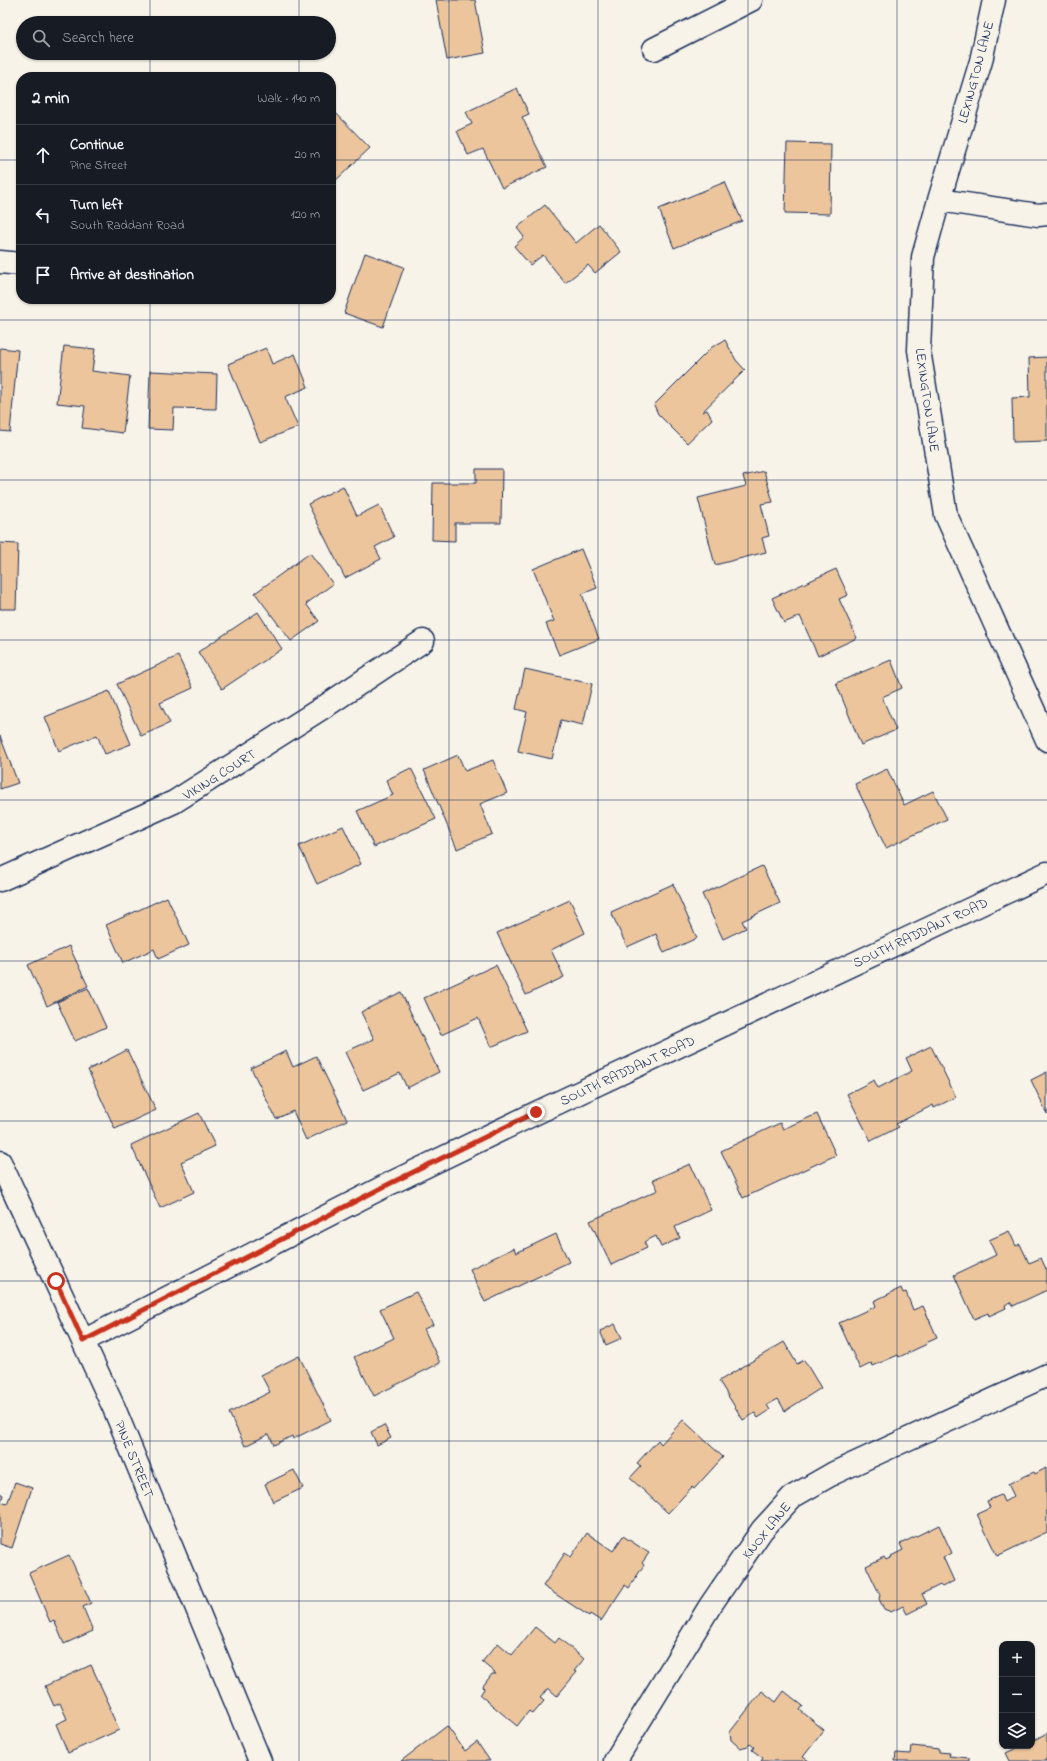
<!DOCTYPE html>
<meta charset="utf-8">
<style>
body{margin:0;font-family:"Indie Flower",sans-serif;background:#242831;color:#f1f3f6}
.controls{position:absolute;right:12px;bottom:12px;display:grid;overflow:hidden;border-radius:8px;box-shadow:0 1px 3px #0004}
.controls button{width:36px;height:36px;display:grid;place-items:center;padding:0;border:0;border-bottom:1px solid #363941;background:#171b24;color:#f1f3f6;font:20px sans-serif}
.stop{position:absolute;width:12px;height:12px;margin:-9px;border:3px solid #c8321e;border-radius:50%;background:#fff}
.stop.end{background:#c8321e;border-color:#fff;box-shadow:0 1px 4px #0008}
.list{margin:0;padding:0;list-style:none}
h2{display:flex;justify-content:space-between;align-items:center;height:52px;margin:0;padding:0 16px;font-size:17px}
h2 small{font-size:13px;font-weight:400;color:#9ea1a6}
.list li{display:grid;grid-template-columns:26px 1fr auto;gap:12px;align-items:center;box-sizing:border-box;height:60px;padding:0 16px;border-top:1px solid #363941}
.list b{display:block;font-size:15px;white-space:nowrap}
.list p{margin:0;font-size:13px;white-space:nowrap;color:#9ea1a6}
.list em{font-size:13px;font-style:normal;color:#9ea1a6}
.icon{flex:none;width:22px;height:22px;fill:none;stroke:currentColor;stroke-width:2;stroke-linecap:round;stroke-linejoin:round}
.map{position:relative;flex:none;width:1047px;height:1761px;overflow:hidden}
.search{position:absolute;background:#171b24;box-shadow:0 1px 3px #0004;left:16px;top:16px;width:320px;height:44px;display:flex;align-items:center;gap:10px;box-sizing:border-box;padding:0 14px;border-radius:22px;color:#9ea1a6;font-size:15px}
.panel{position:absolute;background:#171b24;box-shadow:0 1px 3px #0004;left:16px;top:72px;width:320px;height:232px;border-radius:16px}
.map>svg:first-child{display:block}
.building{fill:#ecc59c;stroke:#1b2f5e}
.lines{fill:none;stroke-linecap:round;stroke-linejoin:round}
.minor-casing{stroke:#1b2f5e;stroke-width:25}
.minor{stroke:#f7f3e8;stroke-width:22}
.route{stroke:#c8321e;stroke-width:5}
.grid{fill:none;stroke:#1b2f5e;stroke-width:1;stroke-opacity:0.55}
.labels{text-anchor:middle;stroke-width:3;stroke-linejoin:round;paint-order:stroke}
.street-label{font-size:14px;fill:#1b2f5e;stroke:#f7f3e8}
</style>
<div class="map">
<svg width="1047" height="1761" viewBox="0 0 1047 1761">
<rect width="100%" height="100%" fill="#f7f3e8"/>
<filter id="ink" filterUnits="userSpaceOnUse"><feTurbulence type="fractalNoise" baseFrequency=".025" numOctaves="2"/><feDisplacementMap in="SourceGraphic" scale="8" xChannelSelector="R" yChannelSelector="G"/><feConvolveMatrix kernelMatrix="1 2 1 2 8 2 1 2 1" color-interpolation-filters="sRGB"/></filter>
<g filter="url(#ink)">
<path class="building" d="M436,0H475L485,53L447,60Z
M517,88L529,114L522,117L547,167L502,188L483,149L468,155L457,131L472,124L466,112Z
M331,108L370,148L331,185Z
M787,143L831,144L830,214L785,213Z
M725,182L742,221L674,248L659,209Z
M545,205L576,243L599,224L621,252L595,273L588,265L565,283L543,255L530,265L514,246L524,237L517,228Z
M365,253L404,267L383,327L344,313Z
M725,340L736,360L745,370L702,412L707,410L712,419L687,443L658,414L654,405L712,347Z
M64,346L95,349L92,371L130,376L123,433L82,428L85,406L57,403Z
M0,348L18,350L10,432L0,431Z
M266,348L272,364L295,354L308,387L285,397L298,427L260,442L228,364Z
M1047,357V441L1013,442L1012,398L1030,397L1029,358Z
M150,371L217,374L216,409L174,408L173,430L148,429Z
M476,469H502L501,523H455V541L432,540L433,483H476Z
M764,471L773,502L761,504L769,536L762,538L766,552L715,565L698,498L746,486L743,476Z
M343,486L357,516L379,505L394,537L375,547L381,559L345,578L308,504Z
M0,543L18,544L16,609H0Z
M581,549L597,588L582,594L599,639L559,655L546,624L554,621L533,569Z
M310,553L333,584L306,604L319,621L291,641L255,593Z
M836,569L848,595L839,599L857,638L818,656L800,616L784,623L772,598Z
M258,612L282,649L222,689L198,652Z
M178,656L193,688L160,703L170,723L141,736L117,684Z
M891,660L902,688L882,697L896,730L861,745L836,683Z
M525,669L592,684L583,725L561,720L552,759L518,751L527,712L516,709Z
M109,691L131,744L105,754L97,735L59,751L45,717Z
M0,736L18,783L0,789Z
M458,755L465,771L493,760L507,793L480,804L492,834L457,849L424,770Z
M411,768L436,819L374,847L357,811L393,795L386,780Z
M887,769L904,805L933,791L947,819L886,848L855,784Z
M343,826L361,864L317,884L299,846Z
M762,866L780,903L742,921L746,928L723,939L702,894Z
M673,884L697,938L664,953L656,934L627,947L611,912Z
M167,897L189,945L158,959L154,949L123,963L106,925Z
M570,900L585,933L551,950L564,977L526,995L497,933Z
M69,946L88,986L47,1006L28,965Z
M496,965L527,1031L491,1047L478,1018L441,1035L424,998Z
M88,988L106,1027L75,1041L57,1002Z
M401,992L439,1072L407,1088L400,1073L363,1090L345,1052L374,1039L361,1012Z
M931,1046L956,1097L934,1108L933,1105L896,1124L899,1127L871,1141L847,1094L874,1080L878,1088L912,1071L906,1058Z
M127,1050L156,1110L115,1129L88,1070Z
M286,1051L293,1067L316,1056L347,1120L306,1140L293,1111L276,1119L251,1068Z
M1047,1072V1114L1031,1080Z
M199,1113L215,1146L181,1162L194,1192L160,1208L131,1145Z
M817,1114L836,1155L743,1198L721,1151L780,1123L783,1129Z
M690,1164L711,1210L675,1227L680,1238L661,1247L656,1236L644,1242L647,1248L611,1265L590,1221L658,1190L653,1180Z
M1009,1231L1016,1246L1020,1244L1029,1263L1041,1258L1047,1271V1290L1013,1306L1011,1302L1005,1305L1006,1308L989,1316L988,1313L974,1319L954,1275L996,1255L989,1240Z
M556,1234L569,1262L485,1302L470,1269L514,1248L516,1253Z
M901,1288L903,1293L906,1292L913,1310L923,1306L937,1337L926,1342L927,1344L899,1357L898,1355L873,1366L872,1363L860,1369L839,1323L876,1306L874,1301Z
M416,1292L433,1325L424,1329L440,1363L374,1396L354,1357L394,1338L380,1309Z
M615,1324L622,1338L606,1345L600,1331Z
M784,1342L797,1364L804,1360L821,1388L785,1411L778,1399L767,1405L770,1410L758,1418L755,1413L743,1420L719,1381Z
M299,1356L331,1420L293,1439L292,1436L274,1445L269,1434L245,1446L229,1413L270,1392L261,1375Z
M683,1420L723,1457L694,1489L692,1487L668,1513L630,1478L641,1466L637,1463L658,1440L661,1444Z
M384,1425L391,1438L377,1445L371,1432Z
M1046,1468L1047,1532L997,1556L977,1514L990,1508L987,1501L1001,1495L1004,1502L1014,1496L1008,1484L1034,1472L1035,1474Z
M294,1470L303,1488L273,1502L265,1484Z
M15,1482L32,1488L12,1548L0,1544V1493L3,1495L1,1502L7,1504Z
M939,1525L952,1553L943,1557L954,1581L942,1587L940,1585L922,1594L927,1604L907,1614L903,1606L891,1612L884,1609L879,1599L880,1595L866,1566L884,1557L886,1560L892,1557L891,1556L903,1550L900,1544Z
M587,1533L613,1551L623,1536L649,1553L642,1563L644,1565L629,1588L625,1585L601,1621L590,1614L589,1616L543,1586L565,1553L571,1557Z
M69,1555L91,1603L83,1607L93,1631L64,1644L54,1620L50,1622L29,1573Z
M535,1627L555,1643L559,1638L584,1659L574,1671L577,1672L557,1696L548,1688L540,1698L544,1701L533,1714L529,1711L517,1726L480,1695L484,1689L483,1686L492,1674H496L482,1662L498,1643L512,1655Z
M91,1665L111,1708H109L119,1730L68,1753L56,1724L67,1719L60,1703L54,1706L45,1686Z
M762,1691L776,1702L784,1691L803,1706L800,1710L824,1730L803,1757L809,1761H761L763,1758L752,1750L754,1747L750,1744L748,1746L740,1748L731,1740L730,1732Z
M447,1726L465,1751L477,1742L490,1761H401Z
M1047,1733V1761H1010L1006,1753L1021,1746H1032V1741Z
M912,1746L939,1749V1752L950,1753L949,1756L969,1758V1761H895L896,1753L911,1754Z"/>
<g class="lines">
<g class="minor-casing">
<path id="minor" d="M994,0L981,61L939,200L923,257L919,350L946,515L1047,740
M654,49L751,0
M939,200L1038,215L1047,214
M0,262L21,264
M0,880L174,802L327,705L423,641
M0,1162L114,1408L260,1761
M83,1341L391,1183L536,1113L1047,873
M615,1761L710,1606L762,1530L792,1497L834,1473L1047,1375"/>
</g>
<use href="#minor" class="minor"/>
</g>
</g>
<g class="lines" filter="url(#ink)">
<path class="route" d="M56,1281L83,1341L391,1183L536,1112"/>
</g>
<path class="grid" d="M150,0V23M299,0V23M449,0V1761M598,0V1761M748,0V1761M897,0V1761M150,53V77M299,53V77M0,160H21M331,160H1047M150,299V1761M299,299V1761M0,320H1047M0,480H1047M0,640H1047M0,800H1047M0,961H1047M0,1121H1047M0,1281H1047M0,1441H1047M0,1601H1047"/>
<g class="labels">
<g class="street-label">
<text transform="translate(975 72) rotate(-75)" y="5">LEXINGTON LANE</text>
<text transform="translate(928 400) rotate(82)" y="5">LEXINGTON LANE</text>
<text transform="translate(219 774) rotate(-32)" y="5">VIKING COURT</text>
<text transform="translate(920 932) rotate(-25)" y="5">SOUTH RADDANT ROAD</text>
<text transform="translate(627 1070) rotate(-25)" y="5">SOUTH RADDANT ROAD</text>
<text transform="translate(135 1459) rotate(68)" y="5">PINE STREET</text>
<text transform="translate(766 1530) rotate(-51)" y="5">KNOX LANE</text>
</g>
</g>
</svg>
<div class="controls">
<button>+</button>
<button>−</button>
<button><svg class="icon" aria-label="layers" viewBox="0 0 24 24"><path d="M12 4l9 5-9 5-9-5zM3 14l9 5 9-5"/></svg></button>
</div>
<div class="stop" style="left:56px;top:1281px"></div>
<div class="stop end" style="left:536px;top:1112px"></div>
<div class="search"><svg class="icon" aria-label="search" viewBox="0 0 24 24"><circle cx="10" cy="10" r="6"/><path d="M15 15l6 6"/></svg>Search here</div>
<section class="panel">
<h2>2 min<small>Walk · 140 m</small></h2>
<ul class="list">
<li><svg class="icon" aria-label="ahead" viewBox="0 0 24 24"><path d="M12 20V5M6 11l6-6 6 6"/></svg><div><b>Continue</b><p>Pine Street</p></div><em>20 m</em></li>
<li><svg class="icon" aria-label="left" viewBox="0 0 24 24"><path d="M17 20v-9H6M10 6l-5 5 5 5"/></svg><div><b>Turn left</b><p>South Raddant Road</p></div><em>120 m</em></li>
<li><svg class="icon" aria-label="arrive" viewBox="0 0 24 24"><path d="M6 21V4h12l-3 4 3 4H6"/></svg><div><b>Arrive at destination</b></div></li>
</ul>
</section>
</div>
